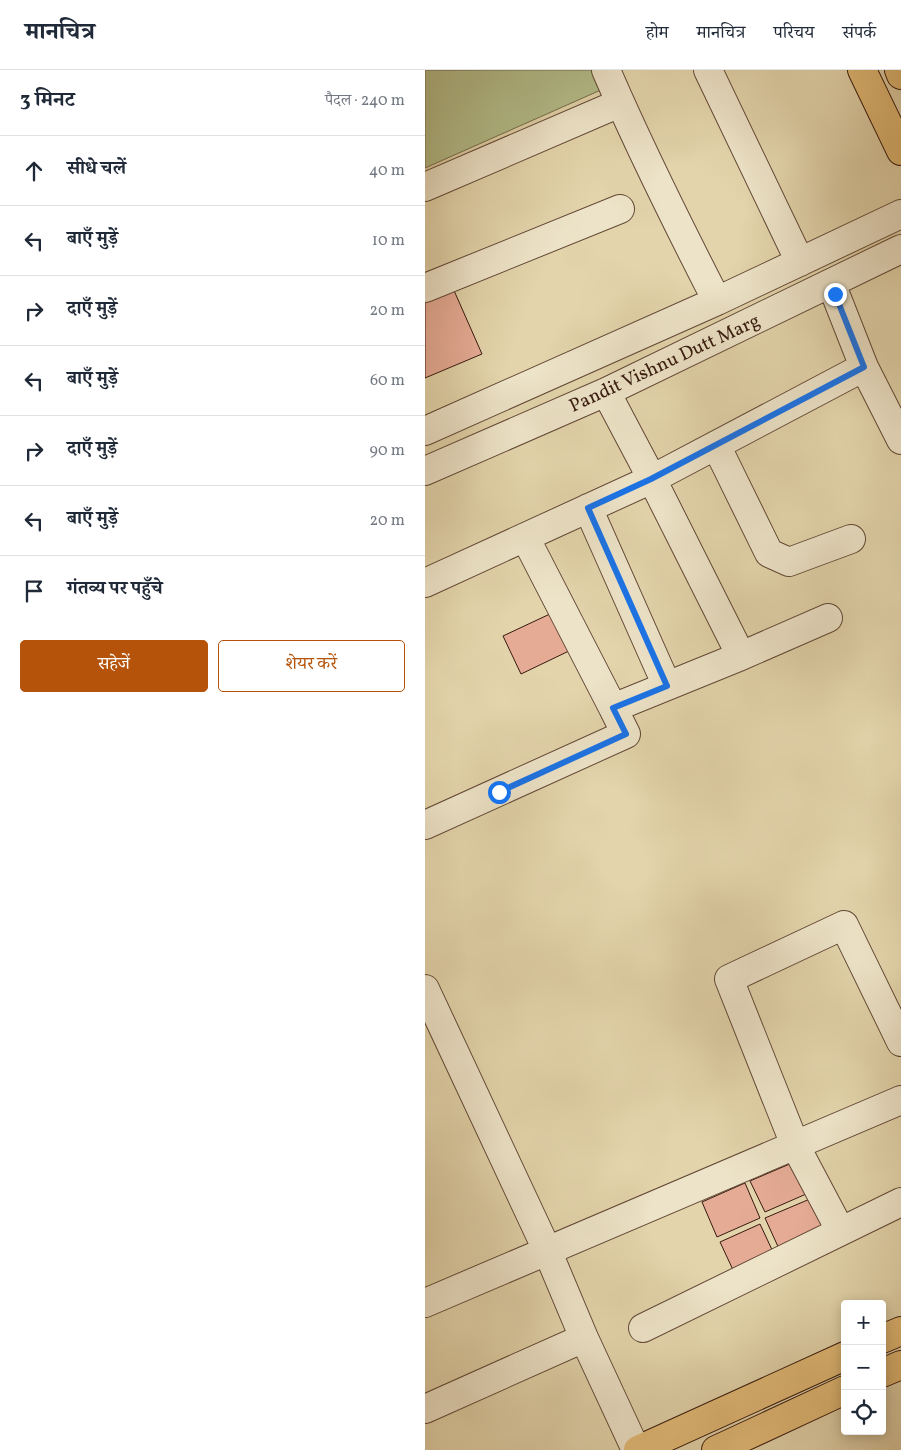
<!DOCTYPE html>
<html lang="hi">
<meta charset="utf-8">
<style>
body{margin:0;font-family:Vollkorn,"Noto Serif Devanagari",serif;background:#f2f2f3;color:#1f2937}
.controls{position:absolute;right:15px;bottom:15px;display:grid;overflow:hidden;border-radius:5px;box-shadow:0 2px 12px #0003}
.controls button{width:45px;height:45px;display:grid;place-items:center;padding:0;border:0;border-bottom:1px solid #e0e1e3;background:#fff;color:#1f2937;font:25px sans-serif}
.stop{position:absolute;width:15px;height:15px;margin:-11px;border:4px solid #1a73e8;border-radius:50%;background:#fff}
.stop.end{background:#1a73e8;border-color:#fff;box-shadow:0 1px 5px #0008}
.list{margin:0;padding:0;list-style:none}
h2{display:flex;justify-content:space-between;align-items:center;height:65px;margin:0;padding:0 20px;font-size:21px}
h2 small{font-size:16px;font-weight:400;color:#747a83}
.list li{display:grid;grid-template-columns:32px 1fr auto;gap:15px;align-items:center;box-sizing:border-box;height:70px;padding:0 20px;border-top:1px solid #e0e1e3}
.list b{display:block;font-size:19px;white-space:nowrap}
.list em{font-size:16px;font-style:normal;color:#747a83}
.actions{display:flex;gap:10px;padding:15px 20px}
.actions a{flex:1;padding:11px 0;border:1px solid #b45309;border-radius:5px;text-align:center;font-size:18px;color:#b45309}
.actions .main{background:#b45309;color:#fff}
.icon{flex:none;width:28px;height:28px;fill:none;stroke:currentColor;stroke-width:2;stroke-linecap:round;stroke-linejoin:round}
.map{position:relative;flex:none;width:476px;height:1380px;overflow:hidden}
header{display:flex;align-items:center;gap:30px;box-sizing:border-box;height:70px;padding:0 25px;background:#fff;border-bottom:1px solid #e0e1e3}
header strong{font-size:24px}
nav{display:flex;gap:28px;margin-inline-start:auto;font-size:18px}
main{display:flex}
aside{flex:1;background:#fff}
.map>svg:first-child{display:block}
.green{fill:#b3bd8a;stroke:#756c4c}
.building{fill:#e5ab95;stroke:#371a0f}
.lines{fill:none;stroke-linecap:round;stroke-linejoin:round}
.minor-casing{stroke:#624836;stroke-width:30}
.major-casing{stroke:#371a0f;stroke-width:30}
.minor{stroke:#ede3c8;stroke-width:28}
.major{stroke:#e2ba76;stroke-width:28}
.route{stroke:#1a73e8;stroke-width:6}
.labels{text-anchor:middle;stroke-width:4.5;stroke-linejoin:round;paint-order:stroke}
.street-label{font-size:19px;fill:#371a0f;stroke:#ede3c8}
</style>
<header>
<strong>मानचित्र</strong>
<nav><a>होम</a><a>मानचित्र</a><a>परिचय</a><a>संपर्क</a></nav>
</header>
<main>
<aside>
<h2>3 मिनट<small>पैदल · 240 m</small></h2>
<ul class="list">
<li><svg class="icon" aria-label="ahead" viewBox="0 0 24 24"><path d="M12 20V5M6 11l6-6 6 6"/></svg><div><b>सीधे चलें</b></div><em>40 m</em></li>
<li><svg class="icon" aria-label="left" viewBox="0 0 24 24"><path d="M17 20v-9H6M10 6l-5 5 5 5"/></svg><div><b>बाएँ मुड़ें</b></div><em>10 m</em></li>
<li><svg class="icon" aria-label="right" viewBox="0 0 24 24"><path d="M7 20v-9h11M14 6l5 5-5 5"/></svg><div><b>दाएँ मुड़ें</b></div><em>20 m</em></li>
<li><svg class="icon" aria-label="left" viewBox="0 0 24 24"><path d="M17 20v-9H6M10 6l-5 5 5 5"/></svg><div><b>बाएँ मुड़ें</b></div><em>60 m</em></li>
<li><svg class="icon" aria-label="right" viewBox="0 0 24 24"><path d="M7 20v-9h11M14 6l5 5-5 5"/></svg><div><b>दाएँ मुड़ें</b></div><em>90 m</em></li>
<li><svg class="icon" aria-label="left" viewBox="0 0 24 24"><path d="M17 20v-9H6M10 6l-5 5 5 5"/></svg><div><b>बाएँ मुड़ें</b></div><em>20 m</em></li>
<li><svg class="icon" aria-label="arrive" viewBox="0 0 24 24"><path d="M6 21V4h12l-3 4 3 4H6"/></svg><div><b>गंतव्य पर पहुँचे</b></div></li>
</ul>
<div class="actions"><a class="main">सहेजें</a><a>शेयर करें</a></div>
</aside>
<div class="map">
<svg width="476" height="1380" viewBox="0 0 476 1380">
<rect width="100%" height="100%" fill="#e3d4ab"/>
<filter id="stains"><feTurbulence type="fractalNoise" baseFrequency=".004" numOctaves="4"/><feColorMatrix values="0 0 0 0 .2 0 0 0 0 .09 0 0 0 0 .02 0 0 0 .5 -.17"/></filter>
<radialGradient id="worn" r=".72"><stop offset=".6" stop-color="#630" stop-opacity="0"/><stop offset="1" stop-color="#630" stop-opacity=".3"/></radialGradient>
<path class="green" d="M0,0H170L178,19L0,98Z"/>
<path class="building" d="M27,216L57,284L0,308V228Z
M127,543L146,580L96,604L78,566Z
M374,1090L388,1121L340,1142L325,1111Z
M320,1113L335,1148L292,1167L277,1132Z
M392,1126L406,1158L355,1181L340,1148Z
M335,1154L349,1184L309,1202L295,1172Z"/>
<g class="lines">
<g class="minor-casing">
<path id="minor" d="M181,0C215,79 253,155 292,231
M283,0L375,192
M0,117L195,33
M406,213L439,297L476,370
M0,218L195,139
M181,322L227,409L316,586
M0,361L292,231L476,144
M291,375L344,483L364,492L426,469
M0,401L181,322L476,179
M163,438L242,616
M100,467L188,638
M0,513L227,409L439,297
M0,755L201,664L188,638L316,586L403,548
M0,919L122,1180L159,1268L211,1380
M415,1160L370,1075L304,909L419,855L476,972
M0,1233L476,1030
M218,1258L476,1132
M0,1339L159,1268"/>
</g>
<g class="major-casing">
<path id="major" d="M437,0L476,81
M474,0L476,5
M457,1269L476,1261
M457,1303L476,1295
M213,1380L420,1286
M291,1380L420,1320"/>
</g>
<use href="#minor" class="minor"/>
<use href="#major" class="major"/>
</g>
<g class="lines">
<path class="route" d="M74,722L201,664L188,638L242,616L163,438L226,409L439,297L410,224"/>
</g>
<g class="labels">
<g class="street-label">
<text transform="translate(239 292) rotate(-25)" y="7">Pandit Vishnu Dutt Marg</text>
</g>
</g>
<rect width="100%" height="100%" filter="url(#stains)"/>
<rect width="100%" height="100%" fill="url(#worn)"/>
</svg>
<div class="controls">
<button>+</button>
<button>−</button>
<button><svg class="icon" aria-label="locate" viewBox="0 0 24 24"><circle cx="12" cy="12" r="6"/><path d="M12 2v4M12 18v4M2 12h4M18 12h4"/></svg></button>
</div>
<div class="stop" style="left:74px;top:722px"></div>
<div class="stop end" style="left:410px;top:224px"></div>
</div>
</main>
